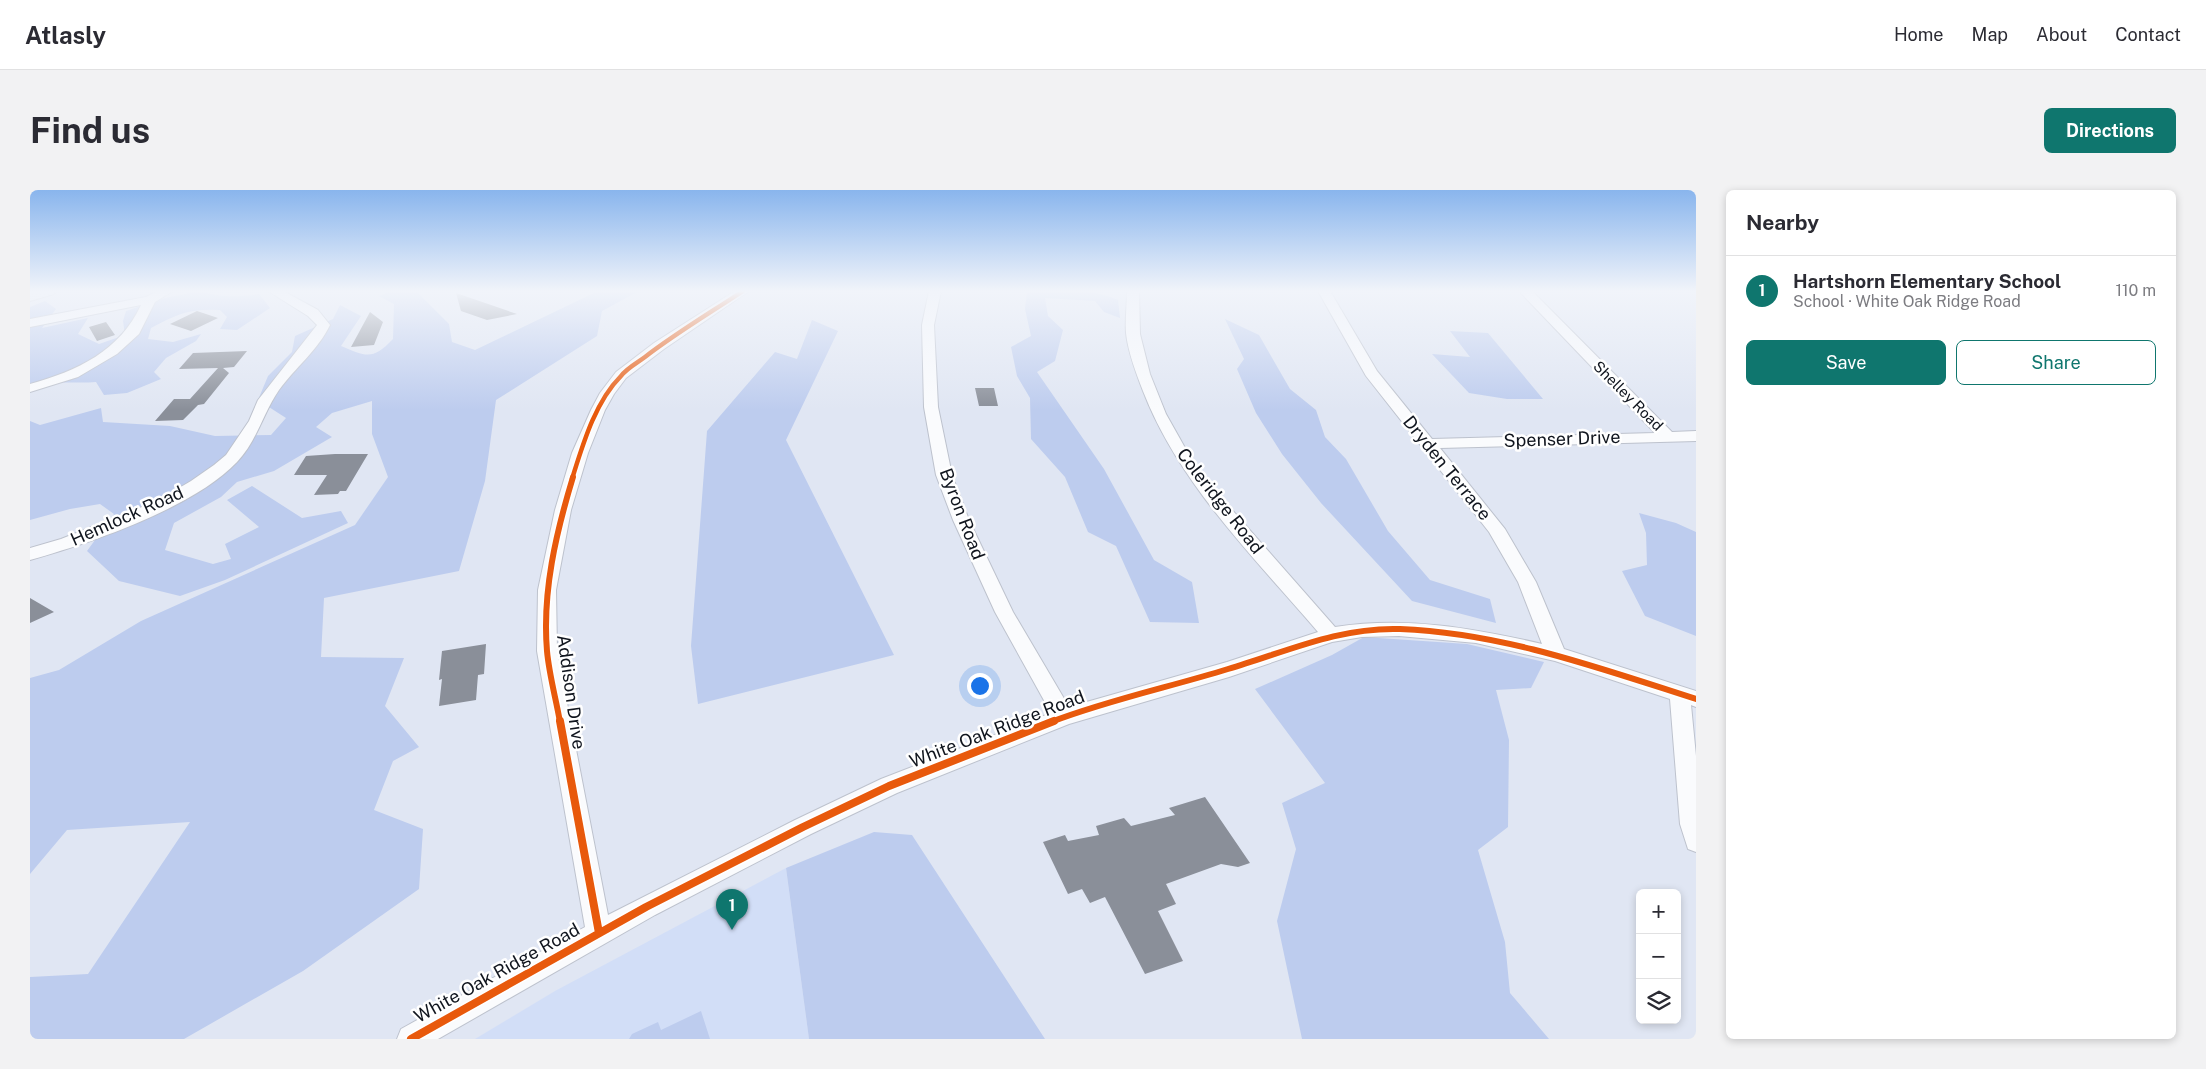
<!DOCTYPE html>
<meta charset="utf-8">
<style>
body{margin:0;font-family:"Public Sans",sans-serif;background:#f2f2f3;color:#2b2b33}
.controls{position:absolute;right:15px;bottom:15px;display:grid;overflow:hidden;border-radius:8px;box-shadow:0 2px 8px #0003}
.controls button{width:45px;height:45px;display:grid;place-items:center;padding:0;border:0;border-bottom:1px solid #e1e1e2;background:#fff;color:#2b2b33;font:25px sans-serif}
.you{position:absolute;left:949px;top:495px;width:18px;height:18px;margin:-12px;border:4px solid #fff;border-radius:50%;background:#1a73e8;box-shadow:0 0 0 8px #1a73e833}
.badge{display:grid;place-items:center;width:32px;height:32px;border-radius:50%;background:#0f766e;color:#fff;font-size:16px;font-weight:700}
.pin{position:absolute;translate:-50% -41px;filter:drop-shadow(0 1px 2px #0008)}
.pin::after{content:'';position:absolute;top:26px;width:18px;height:15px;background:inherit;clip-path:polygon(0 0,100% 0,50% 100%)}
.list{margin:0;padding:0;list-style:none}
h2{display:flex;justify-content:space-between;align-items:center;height:65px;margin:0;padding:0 20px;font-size:21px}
h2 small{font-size:16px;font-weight:400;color:#7c7c81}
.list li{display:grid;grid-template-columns:32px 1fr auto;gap:15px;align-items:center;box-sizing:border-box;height:70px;padding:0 20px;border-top:1px solid #e1e1e2}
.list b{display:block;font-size:19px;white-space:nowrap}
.list p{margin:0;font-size:16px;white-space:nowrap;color:#7c7c81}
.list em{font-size:16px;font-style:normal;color:#7c7c81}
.actions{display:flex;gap:10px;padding:15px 20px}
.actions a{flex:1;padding:11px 0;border:1px solid #0f766e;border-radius:8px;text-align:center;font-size:18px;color:#0f766e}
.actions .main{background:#0f766e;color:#fff}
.icon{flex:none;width:28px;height:28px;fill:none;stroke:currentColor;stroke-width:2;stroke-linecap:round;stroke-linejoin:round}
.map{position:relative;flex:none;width:1666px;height:849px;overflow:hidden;border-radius:8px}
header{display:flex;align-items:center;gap:30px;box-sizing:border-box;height:70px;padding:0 25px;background:#fff;border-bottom:1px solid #e1e1e2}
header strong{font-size:24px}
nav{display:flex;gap:28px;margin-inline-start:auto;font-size:18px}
.intro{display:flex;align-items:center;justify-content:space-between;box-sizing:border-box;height:120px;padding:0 30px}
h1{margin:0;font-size:35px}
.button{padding:12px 22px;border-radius:8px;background:#0f766e;color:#fff;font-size:18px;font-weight:700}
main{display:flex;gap:30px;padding:0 30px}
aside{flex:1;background:#fff;border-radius:8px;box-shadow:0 2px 8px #0003}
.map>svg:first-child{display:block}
.built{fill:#d2def7}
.green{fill:#bdccee}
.building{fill:#8a8f99}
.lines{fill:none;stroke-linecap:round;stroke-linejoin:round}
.minor-casing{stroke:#bdc2cd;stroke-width:2}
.major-casing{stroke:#c0c3ca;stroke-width:2}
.minor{fill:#fafbfd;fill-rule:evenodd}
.major{fill:#eaeef5;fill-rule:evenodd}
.cycleway-far2-casing{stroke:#fff;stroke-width:7}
.cycleway-far1-casing{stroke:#fff;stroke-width:9}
.cycleway-casing{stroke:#fff;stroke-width:11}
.cycleway-far2{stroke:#e8590c;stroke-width:4.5}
.cycleway-far1{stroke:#e8590c;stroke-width:6}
.cycleway{stroke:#e8590c;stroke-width:8}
.labels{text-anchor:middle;stroke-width:5;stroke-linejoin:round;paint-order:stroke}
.far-street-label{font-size:15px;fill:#10151e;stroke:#fff}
.street-label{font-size:18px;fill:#10151e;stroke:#fff}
</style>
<header>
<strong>Atlasly</strong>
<nav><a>Home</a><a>Map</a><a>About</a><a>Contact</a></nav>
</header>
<div class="intro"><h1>Find us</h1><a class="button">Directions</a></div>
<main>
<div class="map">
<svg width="1666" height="849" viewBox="0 0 1666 849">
<rect width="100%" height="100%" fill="#e0e6f3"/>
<path class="built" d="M756,678L779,849H445L525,801Z"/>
<path class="green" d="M170,101C191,108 208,107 229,104L240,118L207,140L190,139L197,127L190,120C160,118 147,124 121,138L118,149L143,152L171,144L166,151L136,168L124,182L131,189L97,203L74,205L66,192C44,194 22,190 0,194V117L15,111L26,119L12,138L58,128L48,144L69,154L95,145L93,131L96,121L135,108Z
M362,101H386L419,134L422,152L445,160L568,101H609L572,121L567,146L466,210L455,291L429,381L294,408L291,467L374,468L355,516L389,557L363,571L344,620L393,639L389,699L273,781L154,849H0V787L58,784L160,632L37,640L0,684V488L29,480L111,431L325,335L358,287L342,244V211L302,223L286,237L302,247L244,281L207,292L191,307L144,333L135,360L183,374L201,369L195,354L229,337L197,310L222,296L272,328L311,321L318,333L195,390L150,406L89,391L57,361L84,324L70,314L40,319L0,330V231L10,235L71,218L73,232L140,236L185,246L241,245L256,228L228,210L238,186L262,162L265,146L303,129L310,115L331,126L311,156C337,167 343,170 363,149L364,114L349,106Z
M997,101C1028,101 1059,97 1088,110L1090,128L1074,122L1065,111L1015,108L1018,126L1033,140L1025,171L1007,182L1074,279L1124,370L1162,392L1169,433L1120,432L1086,356L1058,342L1035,287L1001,249L1000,208L987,186L981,157L1001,146L995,119Z
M1195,129L1229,145L1260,199L1286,220L1295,247L1316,269L1358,341L1400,390L1460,409L1466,433L1382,411L1291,313L1252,264L1226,223L1207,179L1214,169Z
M782,130L808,141L756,250L864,465L668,514L661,456L677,241L745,162L767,169Z
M1420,141L1458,143L1513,209H1477L1439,203L1402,164L1440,167Z
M1609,323L1646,333L1666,342V446L1615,426L1592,381L1617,375L1616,343Z
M1334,447L1437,454L1514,472L1501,498L1466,500L1479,550L1478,637L1448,660L1475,752L1480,803L1519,849H1272L1247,731L1266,659L1252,613L1295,593L1225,499L1302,465Z
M844,642L882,645L1015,849H779L756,678Z
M671,821L680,849H599L602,844L628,832L631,840Z"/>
<path class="building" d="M426,103L487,124L457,130L431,121Z
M167,121L188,128L161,141L140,134Z
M340,122L353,132L344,155L321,157Z
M76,132L85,145L67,151L59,137Z
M217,161L204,177L193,178L199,183L174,214L168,215L153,230L125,231L144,209H160L188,178L149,179L163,163Z
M945,198H964L968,216H949Z
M305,264H338L316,301H310L308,304L284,305L297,285H264L276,266Z
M0,408L24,422L0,433Z
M456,454L454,484L448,485L446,510L409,516L412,489L409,490L412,461Z
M1175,607L1220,673L1208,677L1191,674L1136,694L1146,714L1128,721L1153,771L1115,784L1075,707L1060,713L1052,699L1038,704L1013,652L1035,645L1038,651L1069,645L1066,636L1094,628L1101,636L1145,625L1139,618Z"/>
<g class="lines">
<g class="minor-casing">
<path id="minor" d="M128,101H143L125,112L109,144L87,164L48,187L0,202V194C47,181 90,161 111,115L0,137V129L116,107Z
M238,101H253L288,120L300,135C288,160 265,178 249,200C233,223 227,251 207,272C163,318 61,353 0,370V358L31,349L127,311L161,291L184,275L196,265L219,231L228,210L287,135L278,126Z
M705,101H719L634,159L596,188L584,204L575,220L558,263L541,320L526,400L527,461L578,725L765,630L851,589L1021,523L965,422L923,330L906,285L894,217L892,135L899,101H911L904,135L908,217L922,285L939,330L983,422L1039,517L1197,472L1288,442C1224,367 1149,294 1113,201C1106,183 1098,162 1096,143C1095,129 1097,115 1097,101H1109L1110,144L1120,184L1136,224L1163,272L1196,313L1305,437C1375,426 1444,438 1512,454L1488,392L1459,342L1336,186L1288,101H1300L1347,181L1402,249L1625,243L1489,101H1502L1642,242L1666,241V251L1410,258L1475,339L1506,392L1534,459L1666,501V517L1661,515L1666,566V662L1658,659L1650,634L1640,509L1525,471L1446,453L1369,446L1332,447L1302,452L1199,487L1039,534L867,603L781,644L625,725L408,849H367L371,839L555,737L507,461L508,400L525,320L542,263L561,220L570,203L586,182L624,153Z"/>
</g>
<g class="major-casing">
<path id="major" d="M0,101H26L24,104L0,111Z"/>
</g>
<use href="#minor" class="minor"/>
<use href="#major" class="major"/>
<g class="cycleway-far2-casing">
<path id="cycleway-far2" d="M542,289C553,254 565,212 591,186C597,178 607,173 615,167C646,143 680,123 713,101"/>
</g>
<g class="cycleway-far1-casing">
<path id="cycleway-far1" d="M530,532C526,509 519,484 517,461C512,402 526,343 543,287
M1021,532C1078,510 1140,497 1198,479C1256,462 1308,437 1370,439C1473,443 1569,478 1666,509"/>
</g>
<g class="cycleway-casing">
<path id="cycleway" d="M530,531L569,743
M381,849L616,717L773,637L859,596L1024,531"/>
</g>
<use href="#cycleway-far2" class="cycleway-far2"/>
<use href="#cycleway-far1" class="cycleway-far1"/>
<use href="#cycleway" class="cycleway"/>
</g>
<linearGradient id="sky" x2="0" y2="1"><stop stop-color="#89b5ed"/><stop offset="0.46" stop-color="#f1f4fa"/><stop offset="1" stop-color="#f1f4fa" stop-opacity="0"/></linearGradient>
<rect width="1666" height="220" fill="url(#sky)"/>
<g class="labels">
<g class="far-street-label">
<text transform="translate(1598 206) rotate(45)" y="5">Shelley Road</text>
</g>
<g class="street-label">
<text transform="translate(1532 249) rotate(-2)" y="6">Spenser Drive</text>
<text transform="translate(1417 278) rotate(51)" y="6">Dryden Terrace</text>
<text transform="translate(1190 311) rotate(52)" y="6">Coleridge Road</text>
<text transform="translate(932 324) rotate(69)" y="6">Byron Road</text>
<text transform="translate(97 326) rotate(-24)" y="6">Hemlock Road</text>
<text transform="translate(541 502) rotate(82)" y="6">Addison Drive</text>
<text transform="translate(967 539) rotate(-21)" y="6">White Oak Ridge Road</text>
<text transform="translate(467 783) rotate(-29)" y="6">White Oak Ridge Road</text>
</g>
</g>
</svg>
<div class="controls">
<button>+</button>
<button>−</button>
<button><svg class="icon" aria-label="layers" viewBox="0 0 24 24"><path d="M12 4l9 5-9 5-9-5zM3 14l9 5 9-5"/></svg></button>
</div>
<div class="you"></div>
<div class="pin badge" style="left:702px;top:740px">1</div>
</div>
<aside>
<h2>Nearby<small></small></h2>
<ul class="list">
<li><span class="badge">1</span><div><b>Hartshorn Elementary School</b><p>School · White Oak Ridge Road</p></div><em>110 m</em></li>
</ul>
<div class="actions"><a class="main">Save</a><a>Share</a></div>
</aside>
</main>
